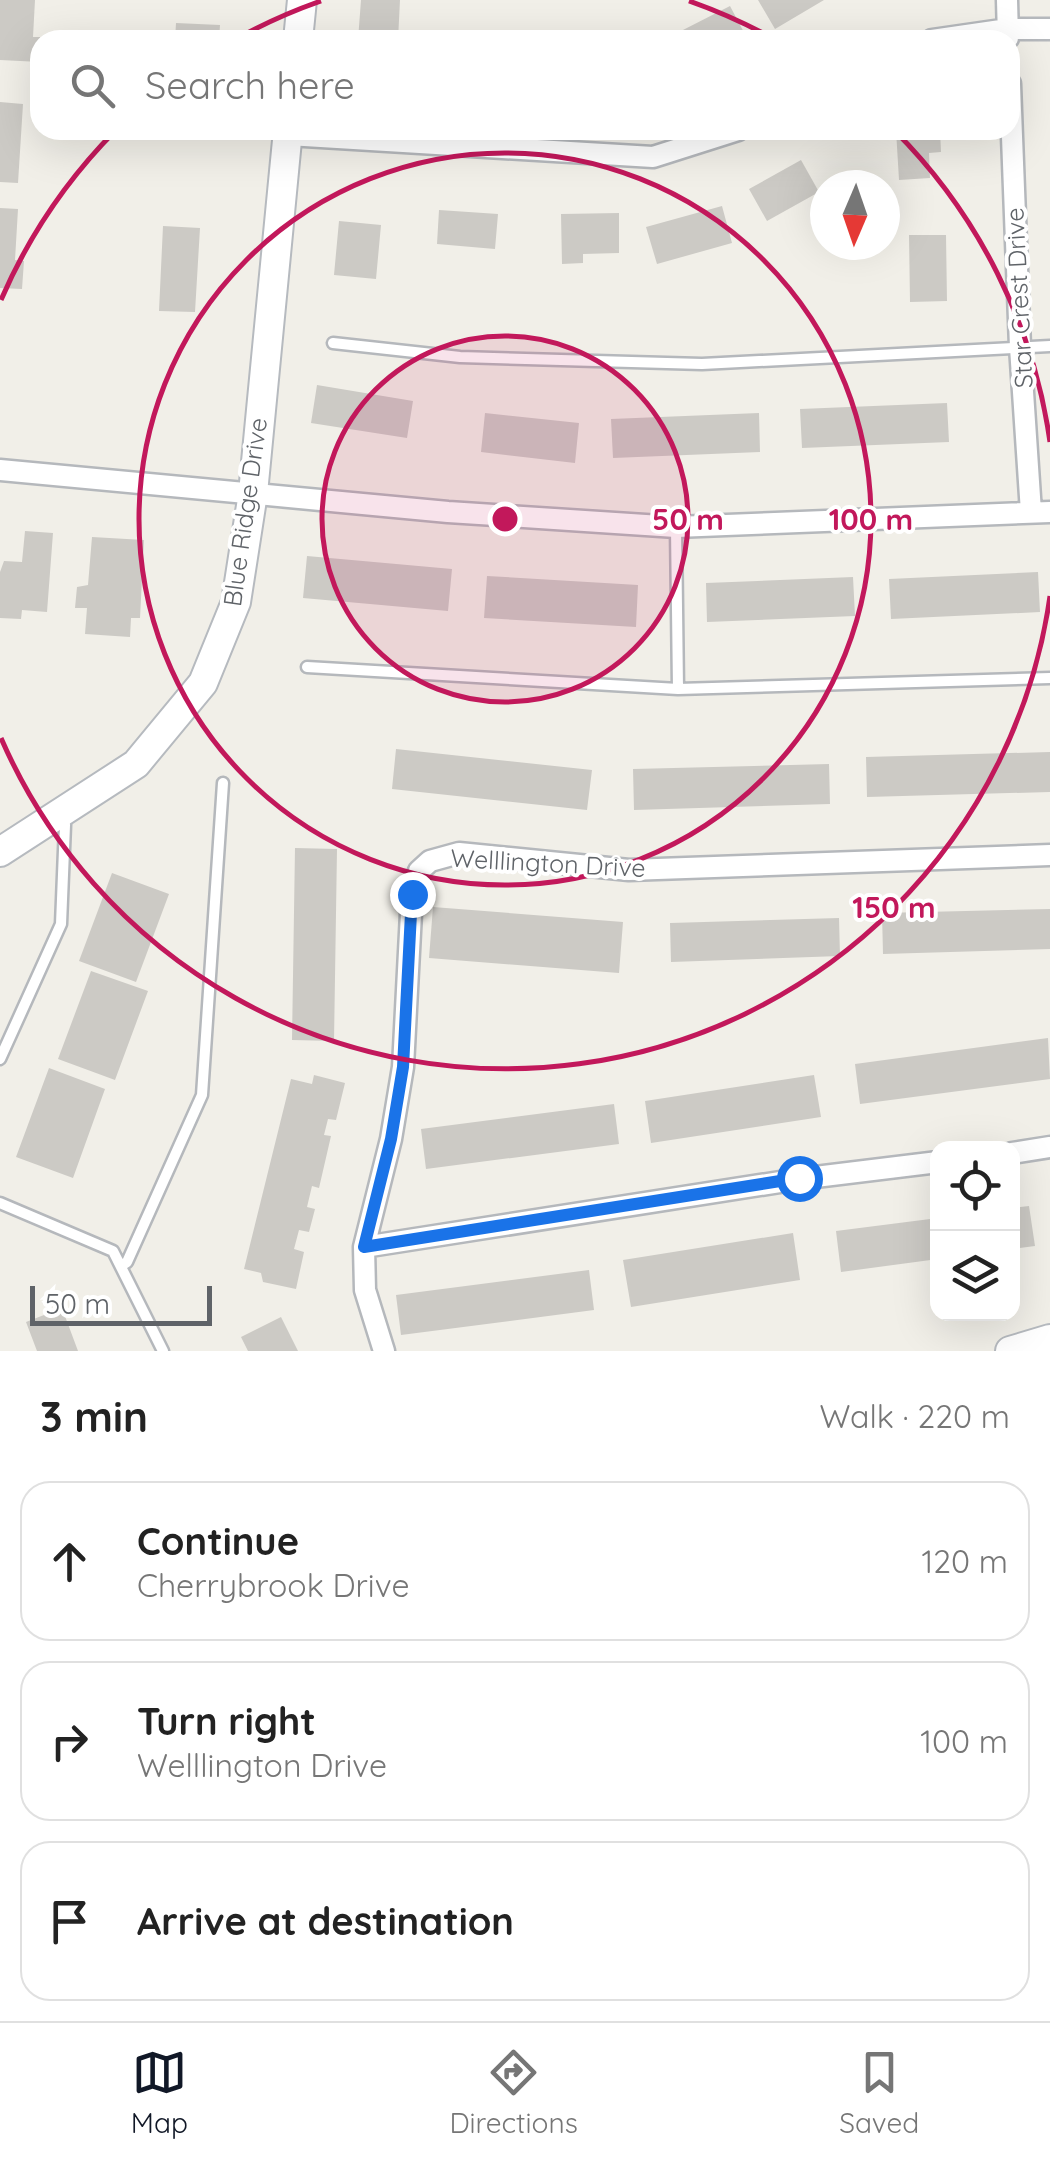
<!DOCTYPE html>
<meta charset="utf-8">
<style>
body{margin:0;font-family:Quicksand,sans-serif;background:#f6f6f6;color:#222}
.controls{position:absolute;right:30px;bottom:30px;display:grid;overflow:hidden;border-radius:20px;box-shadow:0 10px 40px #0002}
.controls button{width:90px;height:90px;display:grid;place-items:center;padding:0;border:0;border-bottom:2px solid #e0e0e0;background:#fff;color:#222;font:50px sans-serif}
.compass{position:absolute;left:810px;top:170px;width:90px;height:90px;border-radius:50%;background:#fff;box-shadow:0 10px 40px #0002;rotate:182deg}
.scale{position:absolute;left:30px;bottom:25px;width:182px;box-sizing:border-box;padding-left:10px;border:5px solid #5f6368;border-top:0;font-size:28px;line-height:35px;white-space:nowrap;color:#5f6368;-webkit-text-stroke:8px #fff;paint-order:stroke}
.stop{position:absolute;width:30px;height:30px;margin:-22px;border:8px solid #1a73e8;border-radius:50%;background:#fff}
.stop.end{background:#1a73e8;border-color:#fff;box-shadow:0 2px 10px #0008}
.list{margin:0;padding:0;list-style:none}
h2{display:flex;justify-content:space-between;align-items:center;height:130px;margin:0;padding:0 40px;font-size:42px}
h2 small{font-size:32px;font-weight:400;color:#767676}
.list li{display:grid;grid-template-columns:65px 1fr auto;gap:30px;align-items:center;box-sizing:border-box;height:160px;margin:0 20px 20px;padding:0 20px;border:2px solid #e0e0e0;border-radius:30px}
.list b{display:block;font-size:38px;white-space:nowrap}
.list p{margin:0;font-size:32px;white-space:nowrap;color:#767676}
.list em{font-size:32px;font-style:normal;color:#767676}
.icon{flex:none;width:55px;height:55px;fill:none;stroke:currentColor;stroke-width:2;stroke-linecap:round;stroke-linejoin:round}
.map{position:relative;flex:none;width:1050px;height:1351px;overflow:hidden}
.search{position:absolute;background:#fff;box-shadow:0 10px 40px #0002;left:30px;right:30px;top:30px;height:110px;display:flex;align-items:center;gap:25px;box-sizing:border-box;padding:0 35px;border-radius:30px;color:#767676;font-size:38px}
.sheet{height:670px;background:#fff}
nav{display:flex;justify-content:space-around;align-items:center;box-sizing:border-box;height:140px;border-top:2px solid #e0e0e0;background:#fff;font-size:28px;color:#767676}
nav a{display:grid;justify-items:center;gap:5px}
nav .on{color:#111827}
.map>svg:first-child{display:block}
.building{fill:#cccac5}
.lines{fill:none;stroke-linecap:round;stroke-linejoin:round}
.lane-casing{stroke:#b5b8bc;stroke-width:15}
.street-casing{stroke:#b5b8bc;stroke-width:25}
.secondary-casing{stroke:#b6babf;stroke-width:32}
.lane{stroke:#fff;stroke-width:10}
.street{stroke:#fff;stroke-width:20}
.secondary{stroke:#fff;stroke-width:28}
.route{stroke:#1a73e8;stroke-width:12}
.ring{fill:none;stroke:#c2185b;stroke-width:5}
.labels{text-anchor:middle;stroke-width:8;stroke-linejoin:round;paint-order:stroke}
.street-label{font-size:25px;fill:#5f6368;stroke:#fff}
.centre{fill:#c2185b;stroke:#fff;stroke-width:5}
.ring-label{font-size:30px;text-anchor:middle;font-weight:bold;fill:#c2185b;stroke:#fff;stroke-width:8;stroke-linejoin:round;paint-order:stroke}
</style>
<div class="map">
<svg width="1050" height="1351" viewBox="0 0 1050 1351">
<rect width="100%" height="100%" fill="#f1efe8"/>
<path class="building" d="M0,0H35L33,37H40V62L0,60Z
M361,0H400L398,40H358Z
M758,0H824L775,29Z
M730,6L748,40H685L681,31Z
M176,23L220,25L219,40H175Z
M0,102L23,104L18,183L0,182Z
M896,130H940L941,152L929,153L930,178L899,180Z
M801,160L819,192L767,221L749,189Z
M722,206L732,243L657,264L646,227Z
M0,208L18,209L15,260L24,261L22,289L0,288Z
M439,210L498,214L495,249L437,244Z
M619,213V253L583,254V263L562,264L561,214Z
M339,221L381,225L376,279L334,275Z
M163,226L200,228L195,312L159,311Z
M909,235H946L947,301L910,302Z
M317,385L413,401L407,438L311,423Z
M947,403L949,442L802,448L800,409Z
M485,413L579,423L575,463L481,452Z
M759,413L760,452L613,458L611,419Z
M25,531L53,533L47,612L22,610L21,619L0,618V572L4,561L22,562Z
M92,537L144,540L140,618H131L130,637L85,634L87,608H75L77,587L88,585Z
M307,556L452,569L448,611L303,598Z
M1038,572L1040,612L891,619L889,579Z
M487,576L638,585L636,627L484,618Z
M853,577L855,616L707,622L706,583Z
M396,749L592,770L587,810L392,789Z
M1050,752V792L867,797L866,757Z
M829,764L830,804L634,810L633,769Z
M295,848L337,849L334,1041L292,1040Z
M112,873L169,894L136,982L79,961Z
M433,907L623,922L619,973L429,958Z
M1050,909V949L883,954L882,913Z
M839,918L840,956L671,962L670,923Z
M91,971L148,991L115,1080L58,1059Z
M1048,1038L1050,1079L860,1104L855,1064Z
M49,1068L105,1089L73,1178L16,1157Z
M314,1075L345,1083L336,1120L328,1119L324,1135L331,1136L319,1188L312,1186L307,1207L315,1209L309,1232L299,1230L294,1249L304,1252L296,1289L263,1282L261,1273L244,1269L291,1079L312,1084Z
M814,1075L821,1117L651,1143L645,1101Z
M614,1104L619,1144L426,1169L421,1129Z
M1029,1206L1035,1246L1012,1249V1208Z
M938,1218V1259L841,1272L836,1231Z
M793,1233L800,1280L631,1307L623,1260Z
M589,1270L594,1310L401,1335L396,1295Z
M62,1308L78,1351H37L26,1322Z
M281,1317L298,1351H248L241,1337Z"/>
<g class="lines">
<g class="lane-casing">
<path id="lane" d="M333,343L460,357L702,364L1050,346
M676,528L678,689
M307,667L678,689L1050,678
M0,1059L61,924L65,825L62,815
M0,1203L113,1251L163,1351
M121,1266L127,1262L202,1095L223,783"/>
</g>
<g class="street-casing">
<path id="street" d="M1007,0L1008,38
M932,40L1008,29H1050
M1010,84L1020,347L1031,512
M288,135L653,157L738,130
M0,470L448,512L676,527L1050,512
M1012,1153L1050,1147
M364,1247L799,1179L938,1162
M384,1351L365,1290L364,1247L391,1139L403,1067L412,894L419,871L430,861L459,853L629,870L1050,855"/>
</g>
<g class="secondary-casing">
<path id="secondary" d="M298,40L302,0
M0,852L136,764L203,683L236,602L253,493L288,130
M1010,1351L1050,1339"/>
</g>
<use href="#lane" class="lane"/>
<use href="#street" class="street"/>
<use href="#secondary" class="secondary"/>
</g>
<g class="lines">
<path class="route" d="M412,894L403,1067L391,1139L364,1247L799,1178"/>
</g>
<circle cx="505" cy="519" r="183" fill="#c2185b" fill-opacity=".12"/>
<g class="ring">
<circle cx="505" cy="519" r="183"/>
<circle cx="505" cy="519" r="366"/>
<path d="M1050 596A550 550 0 0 1 1 738M1 300A550 550 0 0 1 116 130M238 38A550 550 0 0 1 321 1M689 1A550 550 0 0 1 772 38M894 130A550 550 0 0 1 1050 442"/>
</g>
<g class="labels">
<g class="street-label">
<text transform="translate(1019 298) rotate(-93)" y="9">Star Crest Drive</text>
<text transform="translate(245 512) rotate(-82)" y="9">Blue Ridge Drive</text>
<text transform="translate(548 863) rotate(3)" y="9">Welllington Drive</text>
</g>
</g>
<circle cx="505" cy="519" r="15" class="centre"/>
<g class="ring-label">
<text x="688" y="530">50 m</text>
<text x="871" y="530">100 m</text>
<text x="894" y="918">150 m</text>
</g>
</svg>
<div class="controls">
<button><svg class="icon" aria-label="locate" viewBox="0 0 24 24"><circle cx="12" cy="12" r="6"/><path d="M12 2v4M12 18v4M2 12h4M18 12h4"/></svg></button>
<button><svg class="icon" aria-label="layers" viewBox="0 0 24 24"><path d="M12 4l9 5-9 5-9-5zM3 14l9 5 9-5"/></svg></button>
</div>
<svg class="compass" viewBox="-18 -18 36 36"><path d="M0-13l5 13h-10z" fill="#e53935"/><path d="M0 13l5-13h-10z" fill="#767676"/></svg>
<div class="scale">50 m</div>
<div class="stop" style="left:799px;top:1178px"></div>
<div class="stop end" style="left:412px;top:894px"></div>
<div class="search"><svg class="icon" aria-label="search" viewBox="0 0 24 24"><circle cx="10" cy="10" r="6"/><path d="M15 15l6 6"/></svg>Search here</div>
</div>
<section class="sheet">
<h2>3 min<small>Walk · 220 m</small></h2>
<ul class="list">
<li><svg class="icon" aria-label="ahead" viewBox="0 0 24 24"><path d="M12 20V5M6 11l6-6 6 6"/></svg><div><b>Continue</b><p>Cherrybrook Drive</p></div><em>120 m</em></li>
<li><svg class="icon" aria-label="right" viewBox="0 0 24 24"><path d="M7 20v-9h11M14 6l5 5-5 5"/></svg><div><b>Turn right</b><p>Welllington Drive</p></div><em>100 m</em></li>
<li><svg class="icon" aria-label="arrive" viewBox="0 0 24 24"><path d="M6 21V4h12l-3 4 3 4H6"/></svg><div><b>Arrive at destination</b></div></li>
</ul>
</section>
<nav>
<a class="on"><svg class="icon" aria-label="map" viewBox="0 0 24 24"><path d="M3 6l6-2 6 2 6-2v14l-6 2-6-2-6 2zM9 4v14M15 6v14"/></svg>Map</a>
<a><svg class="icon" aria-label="directions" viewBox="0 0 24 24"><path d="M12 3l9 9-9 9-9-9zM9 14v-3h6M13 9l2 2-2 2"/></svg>Directions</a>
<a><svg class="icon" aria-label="saved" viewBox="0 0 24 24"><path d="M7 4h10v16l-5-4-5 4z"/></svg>Saved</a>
</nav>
